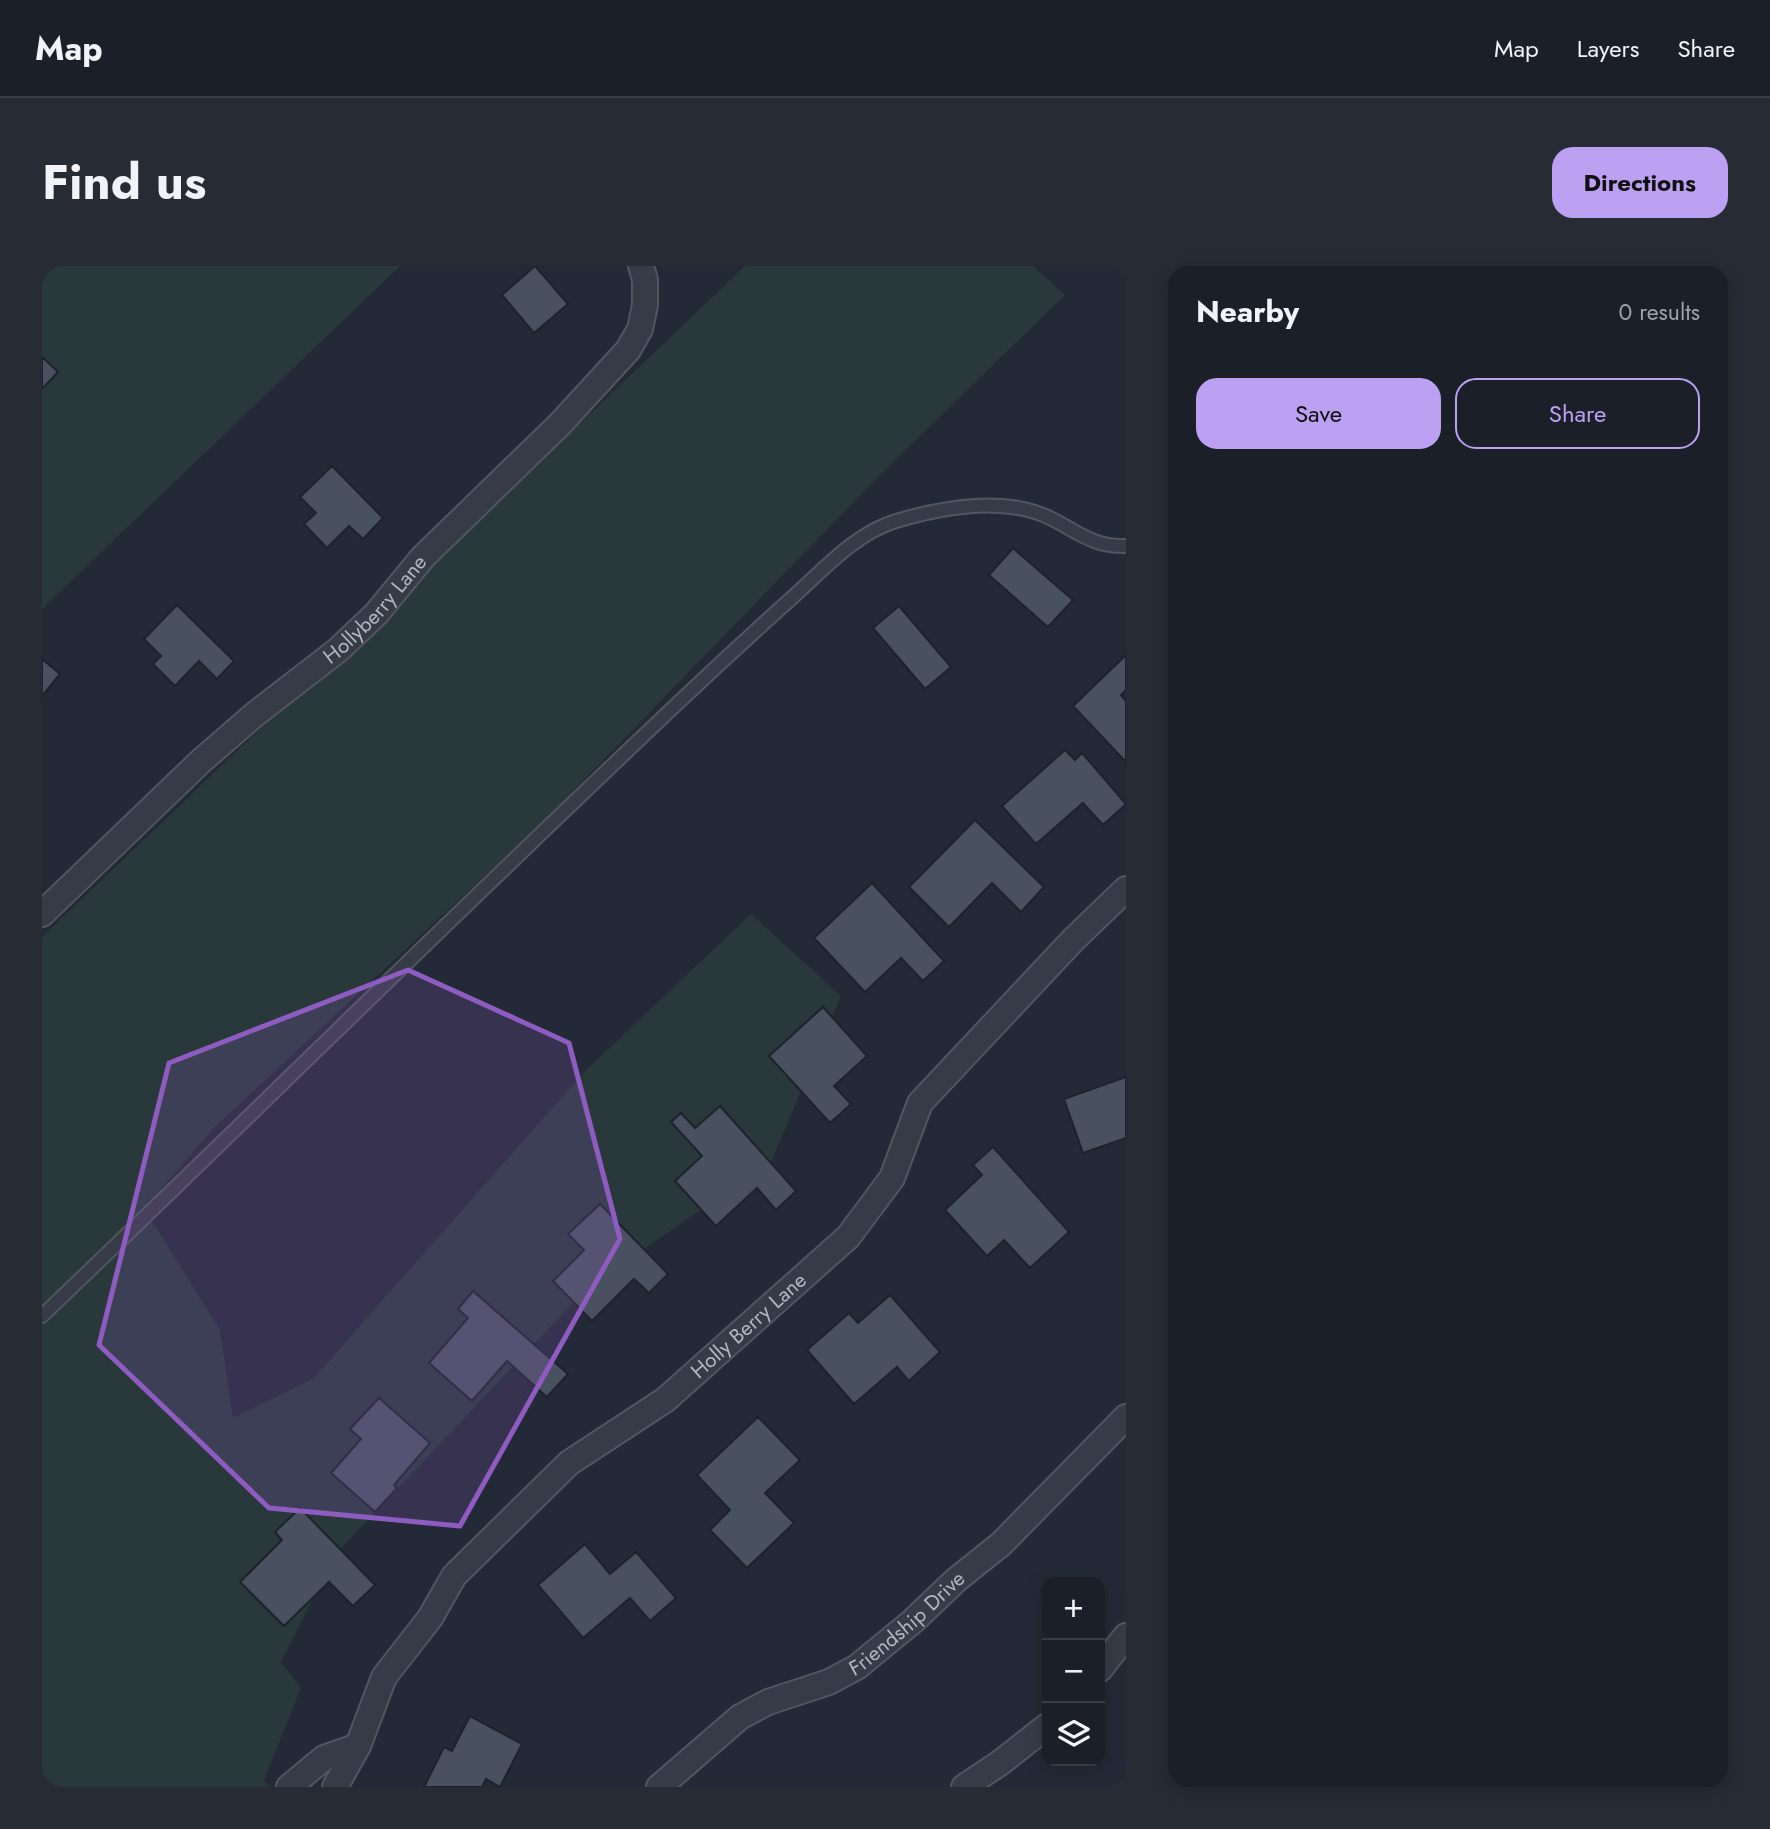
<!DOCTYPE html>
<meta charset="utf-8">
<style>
body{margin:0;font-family:Jost,sans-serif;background:#272c34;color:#f1f3f6}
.controls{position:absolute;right:21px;bottom:21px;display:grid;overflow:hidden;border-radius:14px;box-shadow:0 4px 18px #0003}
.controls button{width:63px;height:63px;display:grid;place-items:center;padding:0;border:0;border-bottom:2px solid #383d45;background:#1a1f28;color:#f1f3f6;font:35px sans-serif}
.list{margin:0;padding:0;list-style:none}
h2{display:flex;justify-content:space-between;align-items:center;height:91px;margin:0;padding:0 28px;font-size:30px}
h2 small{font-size:23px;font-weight:400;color:#9fa2a8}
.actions{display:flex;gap:14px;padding:21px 28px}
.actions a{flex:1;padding:16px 0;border:2px solid #bca0f2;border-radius:21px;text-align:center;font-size:24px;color:#bca0f2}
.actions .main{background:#bca0f2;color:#111}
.icon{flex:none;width:38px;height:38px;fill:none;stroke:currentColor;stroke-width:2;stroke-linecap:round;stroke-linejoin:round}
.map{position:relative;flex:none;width:1084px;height:1521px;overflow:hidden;border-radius:21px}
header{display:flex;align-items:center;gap:42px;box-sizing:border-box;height:98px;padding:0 35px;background:#1a1f28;border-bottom:2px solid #383d45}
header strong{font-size:33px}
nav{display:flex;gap:38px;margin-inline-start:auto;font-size:24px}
.intro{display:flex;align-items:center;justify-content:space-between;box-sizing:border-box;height:168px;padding:0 42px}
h1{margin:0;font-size:49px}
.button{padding:18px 32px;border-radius:21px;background:#bca0f2;color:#111;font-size:24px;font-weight:700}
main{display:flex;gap:42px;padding:0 42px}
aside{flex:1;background:#1a1f28;border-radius:21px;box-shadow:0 4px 18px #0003}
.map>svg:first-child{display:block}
.green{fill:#29393b}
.building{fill:#495060;stroke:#1d222d;stroke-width:2}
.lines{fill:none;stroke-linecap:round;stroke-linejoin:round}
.service-casing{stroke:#515661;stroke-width:16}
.minor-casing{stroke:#515661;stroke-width:28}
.service{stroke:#363b47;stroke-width:12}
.minor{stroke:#363b47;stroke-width:24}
.marked{fill:#8e5cc0;fill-opacity:0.2;stroke:#8e5cc0;stroke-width:5;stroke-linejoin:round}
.labels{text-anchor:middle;stroke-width:7;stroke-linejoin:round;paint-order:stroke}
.street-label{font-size:21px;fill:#b1b6c3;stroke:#1b202b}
</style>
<header>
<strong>Map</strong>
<nav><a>Map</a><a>Layers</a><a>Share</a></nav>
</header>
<div class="intro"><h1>Find us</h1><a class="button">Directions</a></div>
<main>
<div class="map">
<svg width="1084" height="1521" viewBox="0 0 1084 1521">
<rect width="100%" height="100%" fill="#232936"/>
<path class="green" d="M0,0H358L0,343Z
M703,0H991L1023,29L838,209L507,550L173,861L99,946L112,958L178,1064L191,1152L272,1112L543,805L709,648L799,730L729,896L546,1021L292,1290L239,1396L259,1422L222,1514L228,1521H0V671Z"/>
<path class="building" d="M493,0L526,38L492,67L460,29Z
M0,91L16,106L0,123Z
M290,200L341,252L321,273L307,260L285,282L262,258L274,247L258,231Z
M971,282L1031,334L1006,361L947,309Z
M135,339L192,395L175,413L157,395L133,420L111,398L119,390L102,373Z
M857,340L909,401L883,423L831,362Z
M1084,389V424L1079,429L1084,435V496L1031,440Z
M0,393L18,408L0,430Z
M1023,484L1033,494L1040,487L1084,538L1061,559L1041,537L994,578L960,540Z
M933,554L1002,621L979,646L950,617L907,661L867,621Z
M830,617L902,695L881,715L859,692L823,726L772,672Z
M781,741L825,790L792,820L809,838L788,857L727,790Z
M1084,811V872L1041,887L1022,833Z
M678,840L754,925L734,944L715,922L674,960L633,915L660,890L629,856L639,847L653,862Z
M951,881L1027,966L988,1002L962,974L945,990L903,944L940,909L931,899Z
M558,938L626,1008L607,1027L592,1013L550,1055L511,1015L542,984L526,968Z
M431,1025L526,1108L505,1131L465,1095L430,1135L387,1097L426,1052L416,1043Z
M848,1029L898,1086L867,1115L855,1101L812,1138L765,1084L807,1047L816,1057Z
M337,1132L388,1177L352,1219L355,1222L333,1246L289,1207L319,1173L308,1163Z
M716,1151L758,1194L723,1227L752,1257L705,1302L668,1264L688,1244L655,1209Z
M258,1242L333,1319L311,1340L287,1316L242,1360L198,1316L240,1274L233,1266Z
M543,1278L568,1308L594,1286L634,1332L608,1355L588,1332L541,1372L496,1319Z
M428,1450L480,1478L458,1521L444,1513L440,1521H382L402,1481L410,1485Z"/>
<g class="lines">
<g class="service-casing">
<path id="service" d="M0,1050C213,846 423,638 637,436C675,400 713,365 752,330C782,303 814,267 854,255C901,241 960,230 1006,251C1035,265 1050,281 1084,280"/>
</g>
<g class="minor-casing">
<g id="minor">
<path id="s1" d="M0,648L159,495L212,449L296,384L334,348L381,291L518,158L586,84L598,63L603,39V14L599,0"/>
<path d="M1058,1403L1084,1370"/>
<path d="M247,1521L282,1492L316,1480"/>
<path id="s2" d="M293,1521L316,1480L342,1411L388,1352L412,1310L527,1197L623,1134L806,971L850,912L878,837L1032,673L1084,623"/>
<path id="s3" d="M617,1521L698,1451L726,1436L787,1416L815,1401L871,1355L914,1314L959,1278L1084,1151"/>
<path d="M922,1521L958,1497L1005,1460"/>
</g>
</g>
<use href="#service" class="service"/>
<use href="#minor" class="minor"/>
</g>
<path class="marked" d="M366,704L527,777L578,973L418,1260L227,1242L57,1079L127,797Z"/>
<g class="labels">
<g class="street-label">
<text dy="7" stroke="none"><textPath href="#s1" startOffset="452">Hollyberry Lane</textPath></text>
<text dy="7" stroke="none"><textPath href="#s2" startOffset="632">Holly Berry Lane</textPath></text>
<text dy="7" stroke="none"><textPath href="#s3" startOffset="301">Friendship Drive</textPath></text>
</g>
</g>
</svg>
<div class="controls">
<button>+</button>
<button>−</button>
<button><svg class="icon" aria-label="layers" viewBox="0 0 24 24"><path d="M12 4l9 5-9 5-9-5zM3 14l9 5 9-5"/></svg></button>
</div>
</div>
<aside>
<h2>Nearby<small>0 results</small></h2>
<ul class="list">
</ul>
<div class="actions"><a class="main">Save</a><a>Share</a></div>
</aside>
</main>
